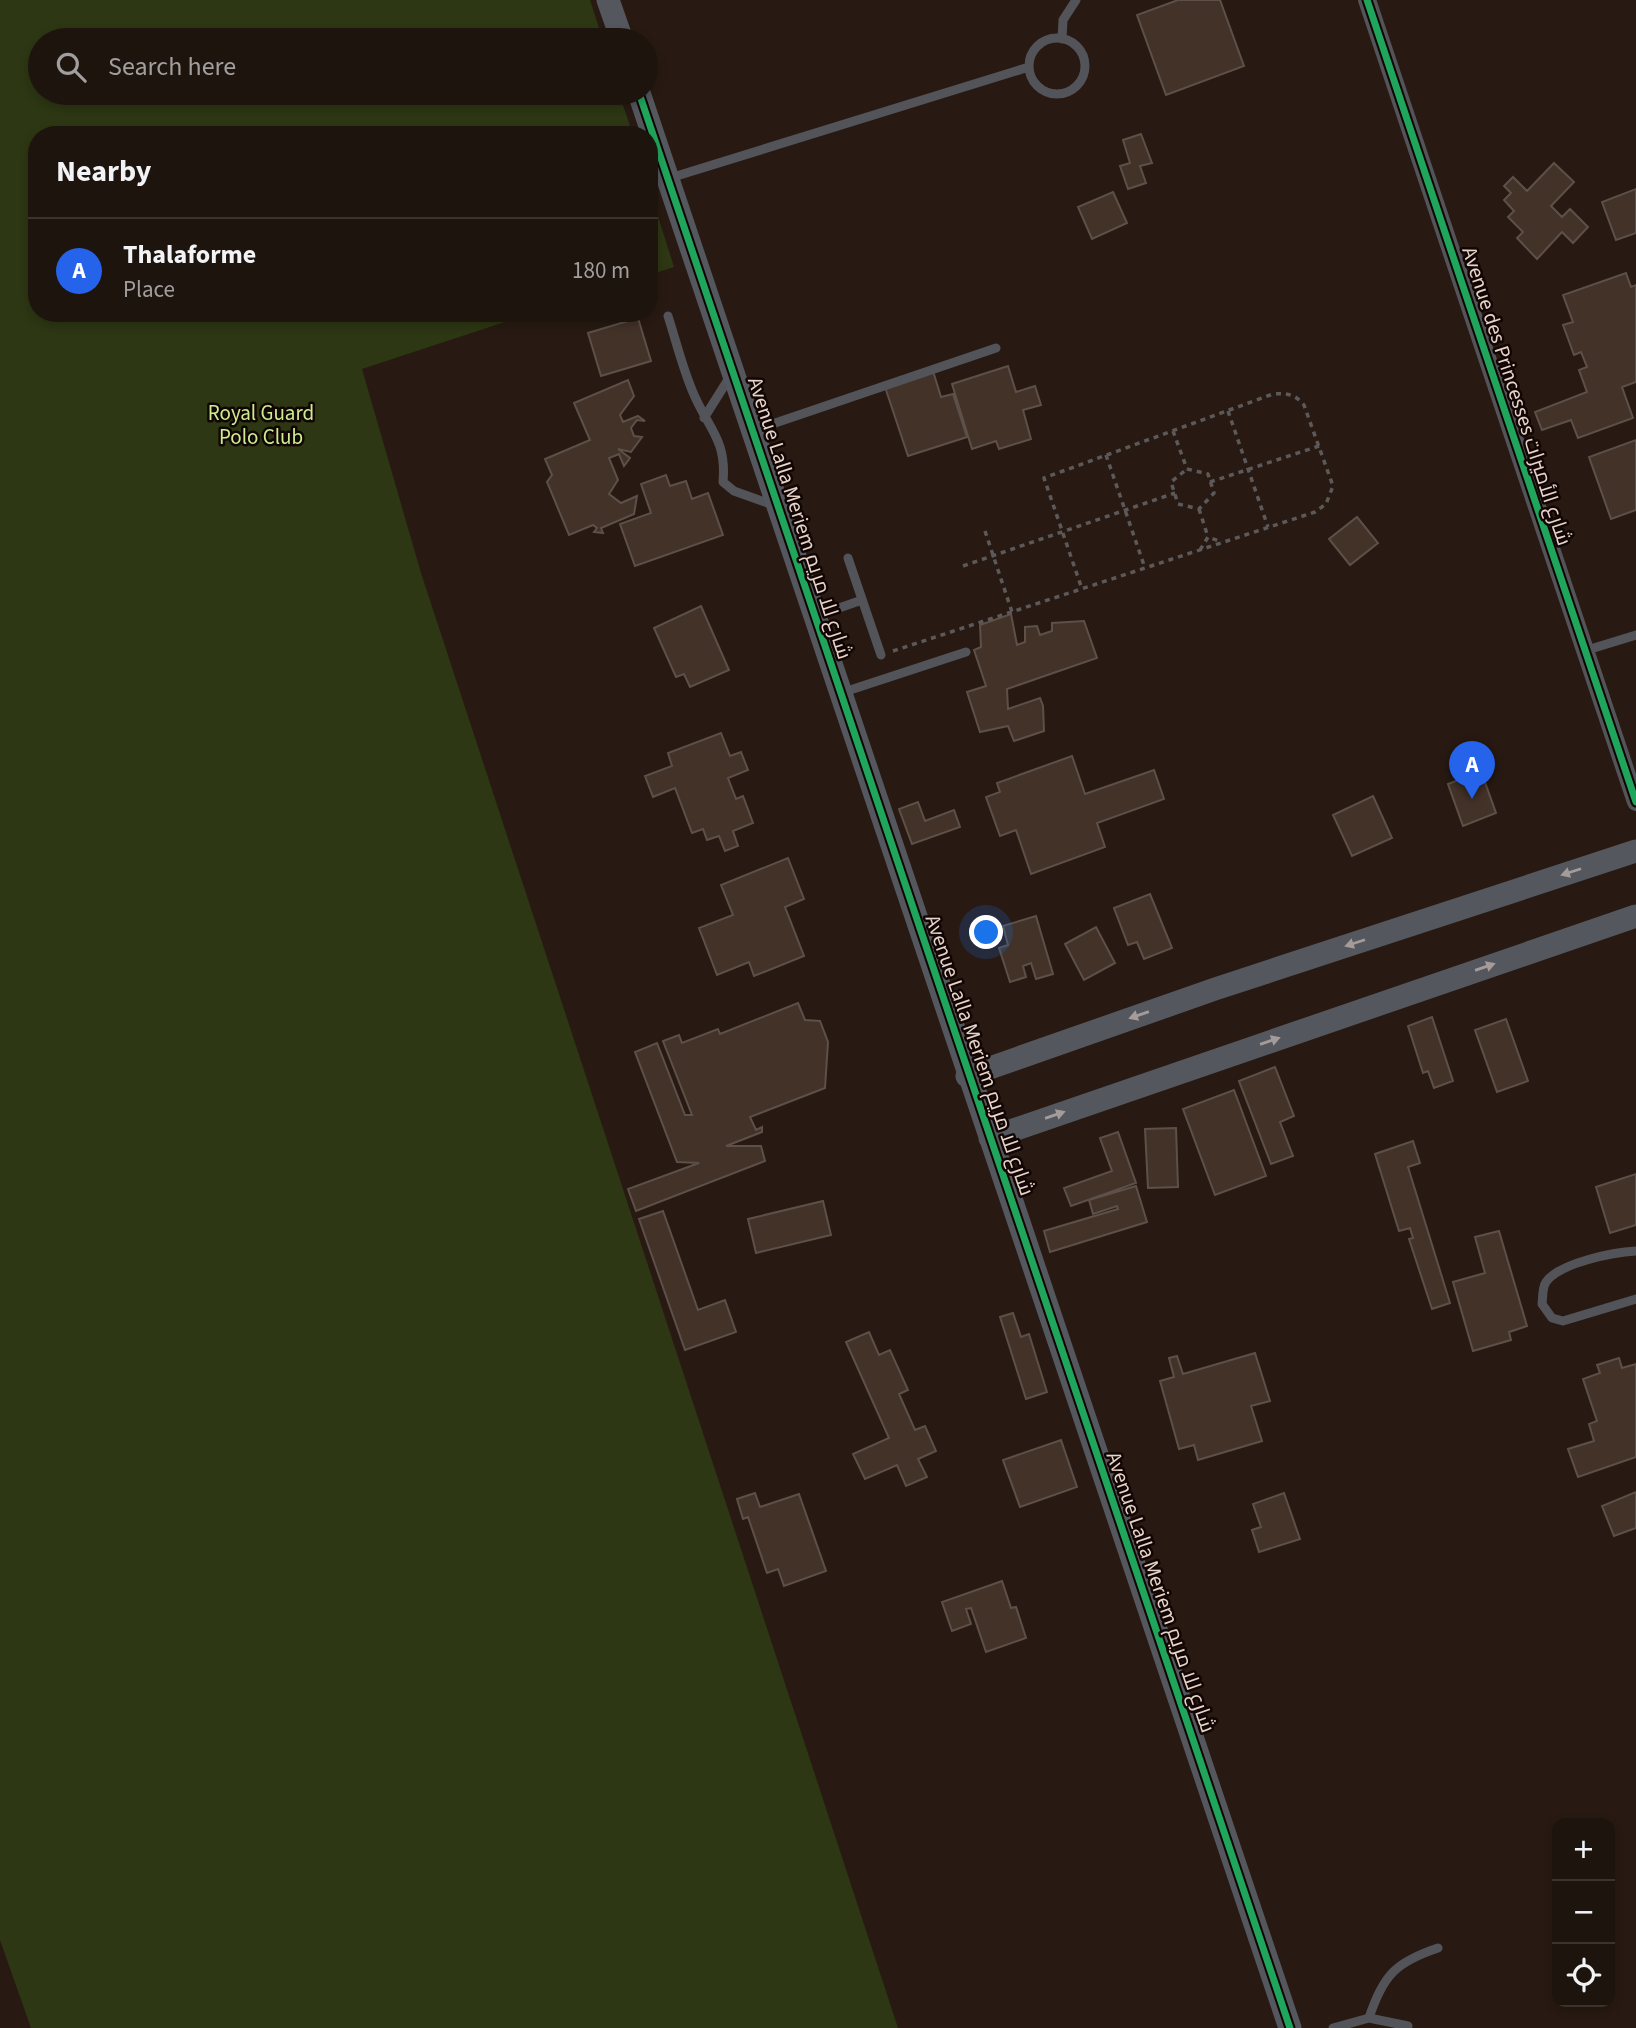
<!DOCTYPE html>
<meta charset="utf-8">
<style>
body{margin:0;font-family:"Source Sans 3",Cairo,sans-serif;background:#2b211c;color:#f1f3f6}
.controls{position:absolute;right:21px;bottom:21px;display:grid;overflow:hidden;border-radius:14px;box-shadow:0 4px 10px #0003}
.controls button{width:63px;height:63px;display:grid;place-items:center;padding:0;border:0;border-bottom:2px solid #3c332e;background:#1e140e;color:#f1f3f6;font:35px sans-serif}
.you{position:absolute;left:987px;top:933px;width:24px;height:24px;margin:-18px;border:5px solid #fff;border-radius:50%;background:#1a73e8;box-shadow:0 0 0 10px #1a73e833}
.badge{display:grid;place-items:center;width:46px;height:46px;border-radius:50%;background:#2563eb;color:#fff;font-size:23px;font-weight:700}
.pin{position:absolute;translate:-50% -58px;filter:drop-shadow(0 2px 4px #0008)}
.pin::after{content:'';position:absolute;top:37px;width:24px;height:21px;background:inherit;clip-path:polygon(0 0,100% 0,50% 100%)}
.list{margin:0;padding:0;list-style:none}
h2{display:flex;justify-content:space-between;align-items:center;height:91px;margin:0;padding:0 28px;font-size:30px}
h2 small{font-size:23px;font-weight:400;color:#a19e9e}
.list li{display:grid;grid-template-columns:46px 1fr auto;gap:21px;align-items:center;box-sizing:border-box;height:105px;padding:0 28px;border-top:2px solid #3c332e}
.list b{display:block;font-size:26px;white-space:nowrap}
.list p{margin:0;font-size:23px;white-space:nowrap;color:#a19e9e}
.list em{font-size:23px;font-style:normal;color:#a19e9e}
.icon{flex:none;width:38px;height:38px;fill:none;stroke:currentColor;stroke-width:2;stroke-linecap:round;stroke-linejoin:round}
.map{position:relative;flex:none;width:1636px;height:2028px;overflow:hidden}
.search{position:absolute;background:#1e140e;box-shadow:0 4px 10px #0003;left:28px;top:28px;width:630px;height:77px;display:flex;align-items:center;gap:18px;box-sizing:border-box;padding:0 24px;border-radius:38px;color:#a19e9e;font-size:26px}
.panel{position:absolute;background:#1e140e;box-shadow:0 4px 10px #0003;left:28px;top:126px;width:630px;height:196px;border-radius:28px}
.map>svg:first-child{display:block}
.green{fill:#2d3713}
.building{fill:#433228;stroke:#5c5049;stroke-width:2}
.lines{fill:none;stroke-linecap:round;stroke-linejoin:round}
.path{stroke:#5b595a;stroke-width:3.5;stroke-dasharray:5 5;stroke-linecap:butt}
.lane{stroke:#535459;stroke-width:9}
.street{stroke:#535459;stroke-width:18}
.secondary{stroke:#54575e;stroke-width:23}
.cycleway-casing{stroke:#110603;stroke-width:11}
.cycleway{stroke:#20a55d;stroke-width:7}
.oneway{fill:#a59c9a}
.labels{text-anchor:middle;stroke-width:5;stroke-linejoin:round;paint-order:stroke}
.street-label{font-size:21px;fill:#e7d4cb;stroke:#110603}
.park-label{font-size:21px;fill:#ccec91;stroke:#110603}
</style>
<div class="map">
<svg width="1636" height="2028" viewBox="0 0 1636 2028">
<rect width="100%" height="100%" fill="#281a12"/>
<path class="green" d="M0,0H590L603,40H40V93H619L633,135H37V313H532L362,369L421,573L898,2028H31L0,1940Z
M649,188L674,267L649,275Z"/>
<path class="building" d="M1178,0H1220L1244,66L1166,95L1137,15Z
M1141,134L1152,163L1140,166L1146,183L1128,189L1120,166L1130,163L1123,140Z
M1554,163L1574,182L1551,206L1562,217L1570,209L1588,227L1573,243L1562,232L1537,259L1517,238L1523,232L1508,217L1514,211L1504,200L1511,193L1504,186L1513,177L1527,191Z
M1636,189V233L1616,240L1602,202Z
M1113,192L1127,223L1092,239L1078,207Z
M1626,273L1631,287L1636,285V382L1622,387L1633,418L1578,438L1571,420L1542,430L1535,412L1587,392L1579,370L1587,367L1581,352L1574,355L1563,325L1573,322L1563,295Z
M638,318L651,361L601,376L588,333Z
M1008,366L1016,392L1035,386L1041,405L1023,410L1031,439L999,449L996,441L972,449L952,384Z
M933,371L941,397L953,394L967,437L908,456L885,387Z
M628,380L634,396L620,415L623,422L638,416L645,421L637,420L631,428L634,436L642,437L631,452L618,449L630,458L624,466L619,454L609,458L618,480L609,494L621,503L637,496L634,514L601,528L603,533L594,532L597,528L593,525L569,535L547,482L552,475L545,459L590,440L574,403Z
M1636,440V510L1611,519L1589,457Z
M666,475L670,486L686,481L692,499L708,493L723,535L635,566L620,524L651,513L641,484Z
M1357,517L1378,543L1350,565L1329,539Z
M701,606L729,670L690,687L684,674L676,677L654,628Z
M1011,614L1017,645L1025,642V627L1037,626L1040,635L1052,631V623L1084,621L1097,658L1007,689L1008,709L1040,698L1043,706L1044,731L1014,741L1008,726L980,732L967,692L986,686L974,650L981,647L980,625Z
M721,733L730,756L741,752L748,770L728,778L736,799L743,796L753,823L733,831L738,846L725,851L719,836L707,840L703,829L692,833L675,788L653,797L645,776L672,766L668,753Z
M1072,756L1085,794L1154,770L1164,799L1097,823L1105,847L1031,874L1016,830L1000,836L986,797L1000,792L997,783Z
M1481,771L1496,813L1463,826L1448,784Z
M1373,796L1392,838L1352,856L1333,815Z
M918,802L925,821L954,810L960,827L912,844L899,809Z
M788,858L804,899L785,907L804,956L754,976L749,962L717,975L699,928L733,915L721,885Z
M1150,894L1172,948L1144,959L1137,942L1128,945L1114,908Z
M1036,916L1053,974L1036,979L1031,963L1023,966L1026,977L1010,982L999,948L1008,945L1003,926Z
M1096,927L1115,963L1084,980L1065,944Z
M798,1003L805,1020L820,1021L828,1042L825,1088L750,1117L756,1130L762,1127V1132L726,1146H761L765,1161L636,1211L628,1189L699,1163L677,1162L635,1052L657,1043L685,1115H692L663,1041L679,1035L682,1043L718,1029L720,1034Z
M1432,1017L1453,1081L1434,1088L1428,1071L1423,1073L1408,1026Z
M1506,1019L1528,1081L1497,1092L1475,1030Z
M1275,1067L1294,1116L1280,1122L1293,1156L1271,1164L1239,1081Z
M1234,1090L1266,1176L1215,1195L1183,1109Z
M1176,1128L1178,1187L1148,1188L1145,1129Z
M1118,1132L1136,1183L1071,1206L1064,1188L1112,1171L1100,1138Z
M1413,1141L1420,1163L1408,1167L1450,1303L1432,1309L1409,1239L1413,1238L1410,1228L1399,1231L1375,1154Z
M1636,1174V1225L1610,1233L1596,1187Z
M1136,1186L1147,1222L1050,1252L1044,1231L1118,1209L1117,1206L1093,1214L1089,1200Z
M823,1201L831,1235L756,1253L748,1219Z
M663,1211L698,1310L725,1300L736,1332L685,1350L639,1219Z
M1499,1231L1527,1326L1509,1332L1511,1340L1473,1351L1453,1282L1485,1273L1475,1237Z
M1013,1313L1021,1337L1029,1334L1047,1392L1026,1399L1000,1317Z
M869,1332L879,1355L890,1350L908,1390L899,1394L915,1430L925,1426L936,1451L918,1459L927,1477L906,1486L897,1465L865,1479L853,1454L889,1438L846,1342Z
M1255,1353L1270,1401L1251,1406L1262,1441L1198,1460L1194,1445L1179,1449L1160,1381L1174,1377L1169,1358L1177,1356L1183,1374Z
M1619,1358L1622,1368L1636,1364V1457L1578,1477L1568,1449L1594,1441L1589,1424L1597,1421L1583,1379L1600,1373L1597,1365Z
M1061,1440L1077,1487L1020,1507L1003,1460Z
M1636,1492V1528L1614,1536L1602,1506Z
M755,1493L760,1507L799,1494L826,1571L784,1586L778,1569L767,1573L748,1517L743,1519L737,1499Z
M1284,1493L1300,1539L1259,1552L1252,1530L1261,1527L1253,1504Z
M1002,1581L1011,1608L1016,1607L1026,1638L986,1652L971,1608L966,1609L971,1624L952,1631L942,1602Z"/>
<g class="lines">
<path class="path" d="M1228,411L1268,527
M1173,431L1187,469
M1106,455L1145,568
M1187,469L1208,474L1214,493L1199,509L1178,504L1171,482Z
M1210,482L1319,446
M1199,509L1208,537
M985,531L1012,612
M1200,550L1208,537L1222,542
M963,566L1175,493
M893,651L1315,512L1326,504L1333,486L1304,405C1295,394 1287,393 1273,394L1044,478L1082,589"/>
<path class="lane" d="M1029 66a28 28 0 1 1 56 0a28 28 0 1 1-56 0Z
M1062,39L1063,20L1076,0
M670,178L1029,67
M668,316C676,341 682,366 692,390C707,428 727,438 723,482L734,491L776,506
M704,418L731,375
M755,430L996,348
M848,558L881,655
M816,616L862,600
M1584,651L1636,635
M841,693L966,652
M1636,1251C1614,1252 1559,1263 1546,1282C1542,1288 1543,1297 1542,1304L1552,1318L1563,1321L1636,1299
M1369,2018C1383,1975 1396,1962 1438,1948
M1333,2028L1369,2018L1408,2026"/>
<path class="street" d="M1367,0L1636,802"/>
<path class="secondary" d="M608,0L622,40
M639,93L1290,2028
M967,1076L1215,989L1636,851
M990,1138L1636,916"/>
<g class="cycleway-casing">
<path id="cycleway" d="M1367,0L1636,802
M639,93L1290,2028"/>
</g>
<use href="#cycleway" class="cycleway"/>
</g>
<defs><path id="oneway-solid" d="M-6-.8H1V-3.2L6.5 0L1 3.2V.8H-6Z" transform="scale(1.75)"/></defs>
<g class="oneway">
<use href="#oneway-solid" transform="translate(1571 872) rotate(162)"/>
<use href="#oneway-solid" transform="translate(1355 943) rotate(162)"/>
<use href="#oneway-solid" transform="translate(1485 967) rotate(-19)"/>
<use href="#oneway-solid" transform="translate(1139 1015) rotate(161)"/>
<use href="#oneway-solid" transform="translate(1270 1041) rotate(-19)"/>
<use href="#oneway-solid" transform="translate(1055 1115) rotate(-19)"/>
</g>
<g class="labels">
<g class="street-label">
<text transform="translate(1517 396) rotate(72)" y="7">Avenue des Princesses شارع الأميرات</text>
<text transform="translate(800 518) rotate(72)" y="7">Avenue Lalla Meriem شارع للا مريم</text>
<text transform="translate(980 1055) rotate(71)" y="7">Avenue Lalla Meriem شارع للا مريم</text>
<text transform="translate(1161 1592) rotate(71)" y="7">Avenue Lalla Meriem شارع للا مريم</text>
</g>
<g class="park-label">
<text x="261" y="420">Royal Guard<tspan x="261" dy="24">Polo Club</tspan></text>
</g>
</g>
</svg>
<div class="controls">
<button>+</button>
<button>−</button>
<button><svg class="icon" aria-label="locate" viewBox="0 0 24 24"><circle cx="12" cy="12" r="6"/><path d="M12 2v4M12 18v4M2 12h4M18 12h4"/></svg></button>
</div>
<div class="you"></div>
<div class="pin badge" style="left:1472px;top:799px">A</div>
<div class="search"><svg class="icon" aria-label="search" viewBox="0 0 24 24"><circle cx="10" cy="10" r="6"/><path d="M15 15l6 6"/></svg>Search here</div>
<section class="panel">
<h2>Nearby<small></small></h2>
<ul class="list">
<li><span class="badge">A</span><div><b>Thalaforme</b><p>Place</p></div><em>180 m</em></li>
</ul>
</section>
</div>
